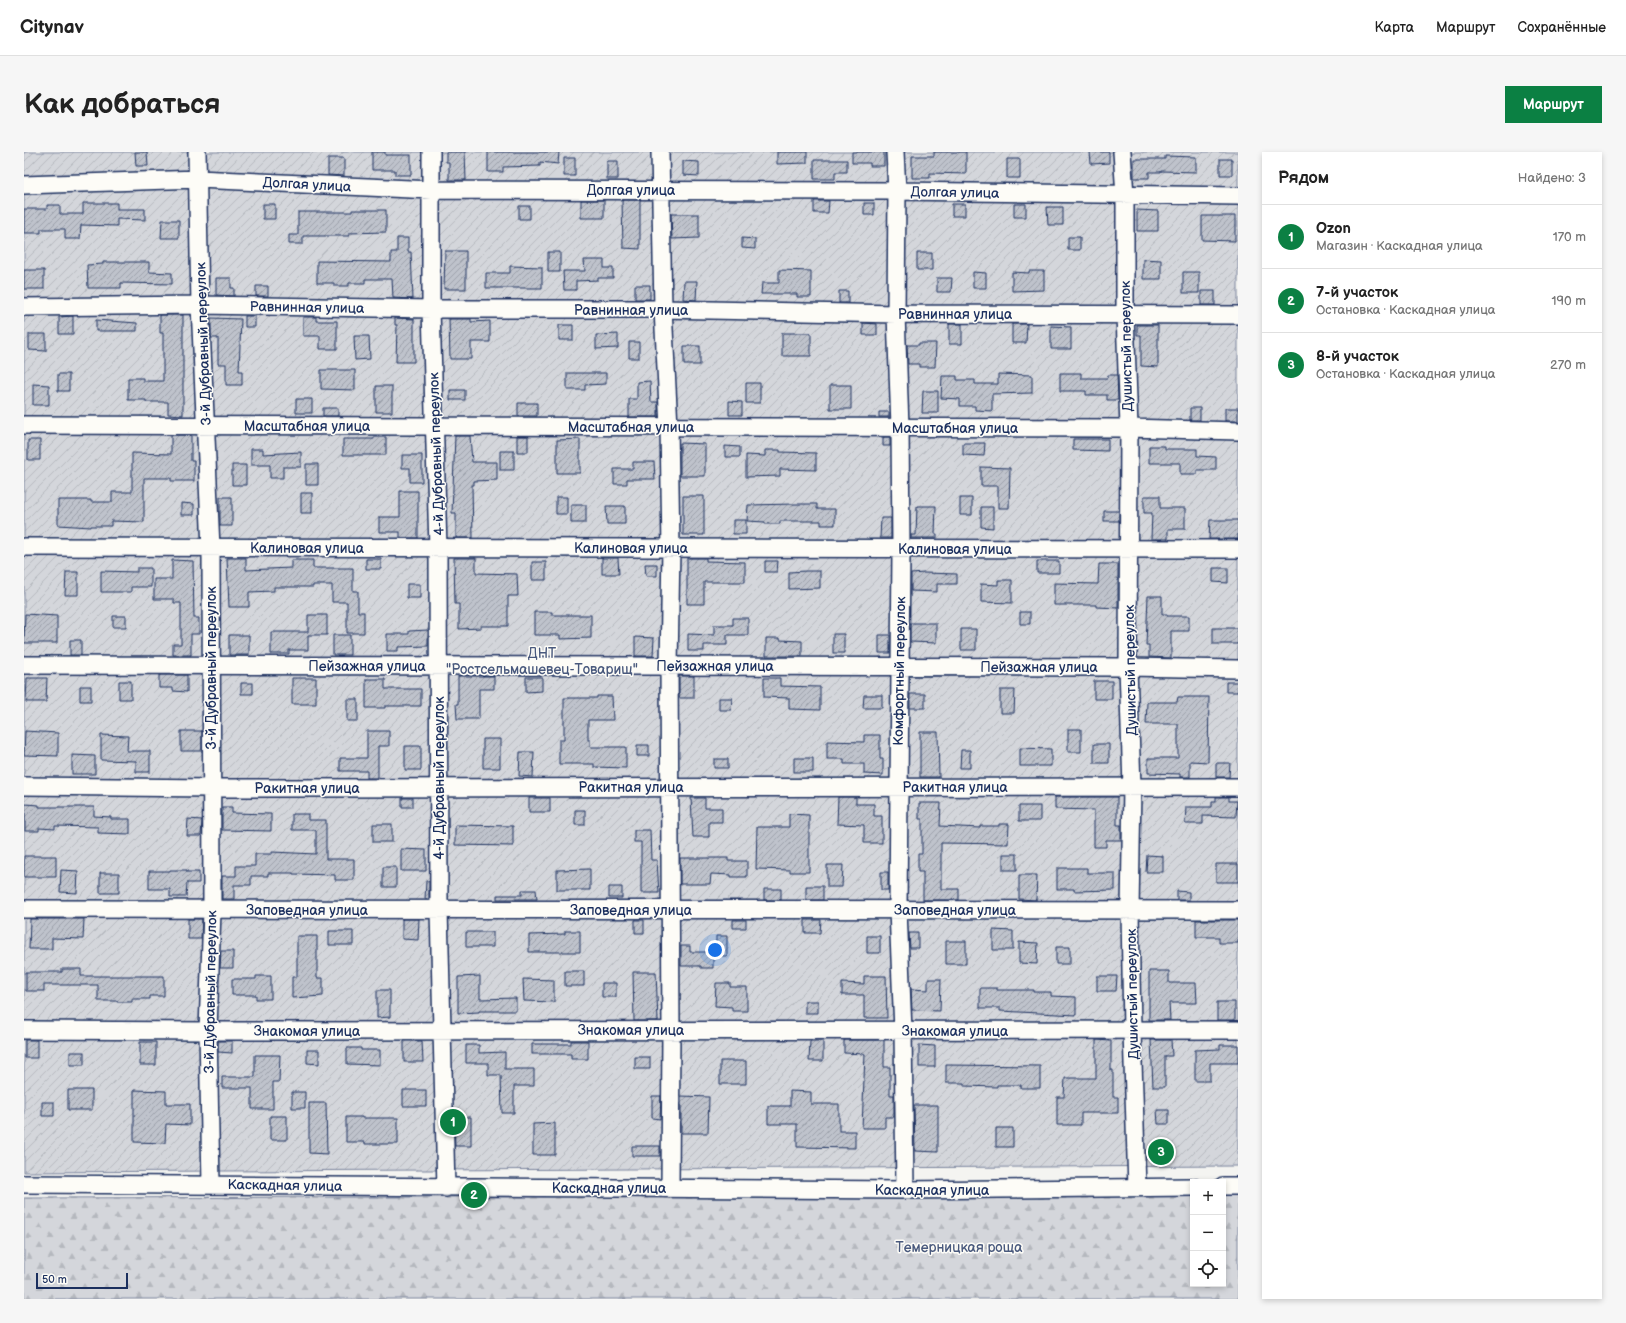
<!DOCTYPE html>
<html lang="ru">
<meta charset="utf-8">
<style>
body{margin:0;font-family:"Balsamiq Sans",sans-serif;background:#f6f6f6;color:#222}
.controls{position:absolute;right:12px;bottom:12px;display:grid;overflow:hidden;border-radius:0px;box-shadow:0 2px 6px #0003}
.controls button{width:36px;height:36px;display:grid;place-items:center;padding:0;border:0;border-bottom:1px solid #e0e0e0;background:#fff;color:#222;font:20px sans-serif}
.scale{position:absolute;left:12px;bottom:10px;width:92px;box-sizing:border-box;padding-left:4px;border:2px solid #1b2f5e;border-top:0;font-size:11px;line-height:14px;white-space:nowrap;color:#1b2f5e;-webkit-text-stroke:3px #fdfcf7;paint-order:stroke}
.you{position:absolute;left:691px;top:798px;width:14px;height:14px;margin:-10px;border:3px solid #fff;border-radius:50%;background:#1a73e8;box-shadow:0 0 0 6px #1a73e833}
.badge{display:grid;place-items:center;width:26px;height:26px;border-radius:50%;background:#0b8043;color:#fff;font-size:13px;font-weight:700}
.pin{position:absolute;translate:-50% -50%;border:2px solid #fff;box-shadow:0 1px 4px #0006}
.list{margin:0;padding:0;list-style:none}
h2{display:flex;justify-content:space-between;align-items:center;height:52px;margin:0;padding:0 16px;font-size:17px}
h2 small{font-size:13px;font-weight:400;color:#767676}
.list li{display:grid;grid-template-columns:26px 1fr auto;gap:12px;align-items:center;box-sizing:border-box;height:64px;padding:0 16px;border-top:1px solid #e0e0e0}
.list b{display:block;font-size:15px;white-space:nowrap}
.list p{margin:0;font-size:13px;white-space:nowrap;color:#767676}
.list em{font-size:13px;font-style:normal;color:#767676}
.icon{flex:none;width:22px;height:22px;fill:none;stroke:currentColor;stroke-width:2;stroke-linecap:round;stroke-linejoin:round}
.map{position:relative;flex:none;width:1214px;height:1147px;overflow:hidden;border-radius:0px}
header{display:flex;align-items:center;gap:24px;box-sizing:border-box;height:56px;padding:0 20px;background:#fff;border-bottom:1px solid #e0e0e0}
header strong{font-size:19px}
nav{display:flex;gap:22px;margin-inline-start:auto;font-size:14px}
.intro{display:flex;align-items:center;justify-content:space-between;box-sizing:border-box;height:96px;padding:0 24px}
h1{margin:0;font-size:28px}
.button{padding:10px 18px;border-radius:0px;background:#0b8043;color:#fff;font-size:14px;font-weight:700}
main{display:flex;gap:24px;padding:0 24px}
aside{flex:1;background:#fff;border-radius:0px;box-shadow:0 2px 6px #0003}
.map>svg:first-child{display:block}
.forest{fill:url(#forest-firs);stroke:#78829c}
.garden{fill:url(#garden-furrows);stroke:#78829c}
.building{fill:url(#building-hatch);stroke:#1b2f5e}
.lines{fill:none;stroke-linecap:round;stroke-linejoin:round}
.minor-casing{stroke:#1b2f5e;stroke-width:20}
.minor{stroke:#fdfcf7;stroke-width:17}
.labels{text-anchor:middle;stroke-width:3;stroke-linejoin:round;paint-order:stroke}
.street-label{font-size:14px;fill:#1b2f5e;stroke:#fdfcf7}
.park-label{font-size:14px;fill:#49597d;stroke:#fdfcf7}
</style>
<header>
<strong>Citynav</strong>
<nav><a>Карта</a><a>Маршрут</a><a>Сохранённые</a></nav>
</header>
<div class="intro"><h1>Как добраться</h1><a class="button">Маршрут</a></div>
<main>
<div class="map">
<svg width="1214" height="1147" viewBox="0 0 1214 1147">
<defs>
<pattern id="forest-firs" width="22" height="20" patternUnits="userSpaceOnUse"><rect width="22" height="20" fill="#d4d6db"/><path d="M5 1l3.5 6h-7zM16 11l3.5 6h-7z" fill="#b5b8be"/></pattern>
<pattern id="garden-furrows" width="10" height="10" patternUnits="userSpaceOnUse"><rect width="10" height="10" fill="#d4d6db"/><path d="M-1 1l2-2M0 10L10 0M9 11l2-2" fill="none" stroke="#b5b8be"/></pattern>
<pattern id="building-hatch" width="6" height="6" patternUnits="userSpaceOnUse"><rect width="6" height="6" fill="#bfc3cc"/><path d="M-1 1l2-2M0 6l6-6M5 7l2-2" fill="none" stroke="#9a9fa9"/></pattern>
</defs>
<rect width="100%" height="100%" fill="#f4f4f1"/>
<filter id="ink" filterUnits="userSpaceOnUse"><feTurbulence type="fractalNoise" baseFrequency=".025" numOctaves="2"/><feDisplacementMap in="SourceGraphic" scale="8" xChannelSelector="R" yChannelSelector="G"/><feConvolveMatrix kernelMatrix="1 2 1 2 8 2 1 2 1" color-interpolation-filters="sRGB"/></filter>
<g filter="url(#ink)">
<path class="forest" d="M1169,1043V1132H1199V1043H1214V1147H0V1046Z"/>
<path class="garden" d="M0,0H1214V1014L0,1020Z"/>
<path class="building" d="M111,0H123L124,14H112Z
M348,0H361V3H387V23H371V18H348Z
M422,0H441L442,28H425V10H422Z
M464,0H535L534,12L516,10V14L479,15V20H464Z
M753,0H783V11L753,12Z
M828,0H860V14H846V11H828Z
M910,0H942V22L906,21V26H888V4H910Z
M1066,0H1085V11L1067,12Z
M1141,4L1172,5V20L1137,19V20H1125V26H1110V7H1141Z
M304,6H320V24L304,23Z
M540,6H551V24H540Z
M983,7H996V26H983Z
M1196,7H1208V23H1196Z
M790,8H823V20H811V27H790Z
M583,9H594V27H583Z
M659,9L675,10V24L659,23Z
M557,48H580V66H557Z
M598,48H616V97L599,96Z
M790,49H805L804,61H790Z
M59,51H93V57H121V68L93,67V74L57,73L56,87H41V77H17V81H0V57H23V53H36V62H59Z
M840,51H850V63H840Z
M239,52H251V67H239Z
M928,52H941V64H928Z
M990,52H1002V65H990Z
M495,54H506V67H495Z
M1023,55H1039V73H1024Z
M328,58H362V80L325,81V84H279V92H265V83H274V60H328Z
M1113,58L1134,59V79H1113Z
M647,62H675V86L648,87Z
M1178,64H1211V89L1178,88Z
M138,68H155V86H137Z
M1044,85H1056V98H1044Z
M373,86H384V100H387L389,147L369,146L368,127H341V131H325V134H310V131H293V109L367,110V100H373Z
M718,86L731,87V97L718,96Z
M421,99H442V137H420Z
M524,100H536V120H524Z
M893,101H908V118H893Z
M1119,107L1137,108V127H1119Z
M560,108H580V116H589V126H574V128L552,129V138H540L539,119H561Z
M79,110H125V120L148,121V132L97,131V136H64L63,113L79,112Z
M486,114L518,115V136H462V121H486Z
M0,118H20V137H0Z
M755,118L787,119V145H773V142H737L738,131H755Z
M1005,119H1020V138L988,139V120L1005,121Z
M949,120L962,121V136H949Z
M1159,120H1175V141H1159Z
M192,126H207V136H210V144L192,143Z
M913,126H928L927,140H913Z
M660,129H673L672,148L659,147Z
M611,133H626V147H611Z
M232,134H244V144H232Z
M815,139H824V151H815Z
M1177,139H1191V153H1177Z
M136,163H159V263L144,262V250H122V248H104V226H119V229H139V181H136Z
M49,164V182H35V165Z
M221,164H231V175H221Z
M279,165H292V169H313V197H296V184H279Z
M187,166L217,167L215,219H218V233H202V212H194V186H187Z
M371,166L390,167V210H372L373,173H371Z
M425,167H447V170L466,169V190H447V207H426Z
M72,168L113,171V179H72Z
M839,171L853,172V183H839Z
M925,172H938V192H925Z
M988,172H1003L1002,191H988Z
M535,173H549V188H535Z
M1113,173H1134V215L1117,214V183H1113Z
M1027,174L1047,175V197H1027Z
M758,181H787V204H758Z
M5,182H22V199L5,198Z
M594,182V196L572,197V183Z
M330,184H345L346,207L331,208Z
M605,190H615V206H605Z
M895,191H912L911,215H895V212H884L883,193H895Z
M660,194H676V213H660Z
M297,218H331V238L297,237Z
M543,221H582V232L561,233V238H543Z
M1036,221H1057V226H1083L1084,223H1093L1094,248H1083V243H1062V239H1036Z
M34,222H45V239H34Z
M974,222L1008,223V241L968,242V259L951,258V254H936V247L917,246L918,224H933V228H951V232H974Z
M626,229L627,250H634V265H605V247H613V230Z
M722,231H736V251H722Z
M9,232L25,233V253H9Z
M806,233H827V257H806Z
M352,234H368V260H352Z
M426,238H441V248H426Z
M899,239H914V261H898Z
M272,247H288V261H272Z
M705,249L718,250V263H705Z
M494,251H513V264H494Z
M299,256H314V264H299Z
M1166,256H1176V268H1166Z
M1201,256H1214V269H1201Z
M855,260H865V265H855Z
M147,283H167V309H170V329H147V326H120V370L87,369V374H67V375L34,373V348H67V350H88V340H108V301L147,302Z
M431,284H446L448,310H473V328L450,329V333H448L449,386H432V361H428Z
M493,284H504V300H493Z
M350,285H362V303H319V287H350Z
M859,285H866V294H859Z
M556,287V321H533V288Z
M1049,287H1084V299L1049,298Z
M4,288H16V308H4Z
M656,291L681,292V324H656Z
M939,291H961L960,304L939,303Z
M701,294L716,295V305H701Z
M1125,294H1141V297H1173V304L1192,305V318H1173V322H1156V311H1125Z
M227,297H239V302L277,300V315H259V326H246V313H227Z
M741,298H756V300L792,301V318L756,317V324L722,325V303L741,304Z
M476,299H490V318H476Z
M378,303H398V330H386V316H378Z
M609,310H630L631,327H603V332H590V317H609Z
M282,312H294V333H282Z
M208,313H222V333H208Z
M957,315L986,316L985,356H974V334H957Z
M376,339H394V386H376V380H355V365H376Z
M277,341H288V361H277Z
M659,344H680V383H659Z
M1120,344H1136V356H1161V377H1144V387H1127L1128,361H1120Z
M196,345H208V374H196Z
M532,345H543V362H532Z
M936,346H948V363H936Z
M157,351L170,352V363H157Z
M771,352H793V357H811V373H797V369H756V372H741V370L723,369L724,353Z
M547,353H562V371H547Z
M582,354H601V372H583Z
M893,354H912L911,382H913V386H887V383H892Z
M957,355H969V376L957,375Z
M1080,359H1095V369H1080Z
M857,366H867V386H856Z
M709,368H722V382H709Z
M1186,368H1214V387H1185Z
M203,406H222V418L267,416V408H289V416H329V439H334V460H340V481H323V450H308V433H289V435H250V439L225,440V455H205Z
M430,406H452V421L493,422L494,444H484V474H457V476L435,477V452H431Z
M578,406H594L595,422H578Z
M663,406H682V409L721,410V430H680V452H663Z
M342,407H357V417H342Z
M148,408L169,409L170,466H175V482H167V503H149V492H157V451H150V447H130V427H148Z
M741,409H754L753,420H741Z
M1013,409H1035V421H1013Z
M508,410H522V428H508Z
M621,412H633V424H622Z
M1075,412H1094V456L1072,455V453H1030V431L1074,432Z
M113,416H127V435H107V440H77V419L113,420Z
M1189,416H1204V431L1189,430Z
M782,419H796V436L765,437V420Z
M42,420H54V443H41Z
M900,421L933,422V432H913V440L887,439V422Z
M974,428H988V451L957,450V432L974,433Z
M383,432H396V446H383Z
M1124,444H1138V462H1143V464H1165V479H1147V506L1125,505V493H1122Z
M510,460H528V463H567V486L536,487V483H510Z
M996,460H1006V472H996Z
M1,462L33,464V491H0Z
M284,463H303V483H284V498H265V502H247V480H284Z
M89,464H102V475H89Z
M709,466H724V483H703V493H680V499H664V482L690,483V473H709Z
M886,471H912V491L886,490Z
M1189,476H1214V492H1189Z
M937,477H952V498H937Z
M404,478V494L374,495V499H363V482H385V479Z
M809,482H820V501H809Z
M205,483H225V503H205Z
M309,483H326V503H309Z
M855,483H866V501H855Z
M611,485L630,486L629,504H611Z
M742,486H756V488L778,489V504H742Z
M46,488H57V503H46Z
M135,523H163V540L149,539V536H135Z
M434,524H470V537H455V567H433L432,552H434Z
M655,524H670V546H655Z
M502,525H518V539L502,540Z
M3,526H23L22,550H2Z
M268,526H292V552H268Z
M740,526H756V534L796,535V558L765,557V546L740,545Z
M342,527H361V537H397V554H361V556H342Z
M95,529H107V547H95Z
M1070,529H1088V547H1070Z
M1202,530H1214V540H1202Z
M217,531H229V542H217Z
M56,534H67V549H56Z
M976,538H991L990,561H976Z
M886,542H901V556H886Z
M840,543H858V556H839Z
M573,544H588L589,568H564V588H566V595H602V616L570,615V612H535V588H540V546H573Z
M1154,545H1185L1184,610L1166,609V625H1156V622L1124,621V606H1154V572H1122L1123,550H1153Z
M695,546H708L707,558H695Z
M323,547H334V569H323Z
M1044,577H1057V600H1044Z
M1,579L34,581V604L0,603Z
M157,579H178V599H157Z
M343,579H365V594H354V626H343V619H316V606H343Z
M896,580H914L915,625H896Z
M77,583L104,584L103,599H126V620H112V609L77,608Z
M840,583H856V607H859V623L840,622V612H820V607H803V589L840,590Z
M459,587H476V616H459Z
M1070,592H1085V611H1070Z
M613,593H625V604H613Z
M381,594H397V618H381Z
M996,596L1027,597V614H996Z
M937,598H946V616H936Z
M496,600H510L509,625L495,624Z
M48,603L71,604V622H48Z
M770,606H789V620H770Z
M690,607H704V616H690Z
M1192,611H1206L1205,625H1192Z
M814,645H832V652H850V664H858V691H840V673L813,672Z
M1031,645H1093V673H1097V688H1082V695H1070V658L1031,657Z
M1192,645H1205V649H1213L1212,665L1179,664V672H1161L1162,655H1188V649H1192Z
M378,646H389V655H378Z
M505,646H526V660H505Z
M667,646H681V656H698V670H685V685H669Z
M895,651H917L916,674L956,676V674H975V672H985L984,692L917,691V737H935V748H899V720H894V702H898V667H895Z
M1,652L15,653V655H70V664L87,665V667H106V682L74,681V675L31,674V677L15,676V679H1Z
M995,654H1016V669H995Z
M198,655H208V661L247,662V679L198,678Z
M551,658H561V673H551Z
M268,662H284V668H302V707H330V728H311V723L269,722V721H244V724H227V733H210V747H198V724H212V714H231V702H248V700L292,702V678H268Z
M765,662L785,663V720H766V718L732,717L733,675H765Z
M164,667L178,668L177,684H163Z
M349,672H368V690H349Z
M431,673L489,674V694L431,693Z
M610,678H626L627,708H633L635,741H617V690H610Z
M377,697L402,698V719H377Z
M979,702H993V718H979Z
M1123,703L1139,704V720H1122Z
M0,704H32V725H0Z
M656,706H704V709H723V725H707V723L687,722L686,732H656Z
M1192,712H1214V730H1192Z
M803,713H819L818,735H803Z
M359,715H372V735H359Z
M1033,716H1063V721H1091V738L1050,739V737H1033Z
M566,717V738H533V718Z
M37,718L54,719L53,741L36,740Z
M146,718H163V720H175V731H163L162,745H146V737H125V719H146Z
M857,720H864V738H857Z
M76,721H95V741H76Z
M995,723H1013L1012,748L995,747Z
M402,729H405V747H401Z
M782,734H799V748H782Z
M585,735H598V746H585Z
M740,737H757V748H740Z
M498,738H512L513,747H473V743H498Z
M1153,739L1165,740V748H1153Z
M6,767H60L59,787L28,786V797H5Z
M164,767H178L177,787H164Z
M378,767H395L394,788L378,787Z
M611,768H620V781H611Z
M709,768H722V776H709Z
M781,768H797L796,781H781Z
M1172,768H1214V791H1195V785H1172Z
M969,778L989,779V798H969Z
M305,779H329V793H305Z
M541,779H556V800H505V783L541,782Z
M442,780H469V795H442Z
M885,781H894V796H886Z
M273,784H293V826H299V844L268,846V825H273Z
M692,784H703V804H692Z
M843,784H856V801H843Z
M922,789H942V812H922Z
M995,790L1014,791L1013,812L995,811Z
M657,794H666V800H689V816H677V814H657Z
M1032,795H1046V812H1032Z
M197,799H209V816H196Z
M38,817H57V824H140V844H126V847H108V850H93V849H74V833H20V839H2V820H38Z
M541,819H560V834H541Z
M1125,819H1145V831H1172L1173,851H1145L1146,868H1125Z
M609,820H632L634,869H610Z
M232,824H247V847H232V843H208V827H232Z
M456,824V847L492,846V859H455V860L434,861V825Z
M840,824H862L863,866H840V843H818V831L840,832Z
M1073,824H1093L1092,839H1073Z
M499,827L530,828V850L500,849Z
M904,827H917L916,859L888,858L887,837L904,838Z
M578,831H592V845H578Z
M692,831H706V835H723V859H708V855L691,854Z
M956,836H973V838H1010V840H1027V844L1052,845V863L976,859V856H956Z
M353,838H366V865L353,866Z
M781,849H794V861H781Z
M1193,850H1211V868H1193Z
M1,888H13V906H1Z
M820,888H860V915H866V943H870V965H861V976H838L841,902L820,901Z
M1072,888L1087,889V918H1089V945H1094V961H1057V973H1033V945H1040L1041,926H1072Z
M1127,888H1147L1148,904H1141V935H1129Z
M194,889H208V901L194,900Z
M380,889H398L399,910H380Z
M547,889H564V907H547V902H508V892H547Z
M786,889H799V909H785Z
M116,890H132V913H116Z
M442,893H455V901L481,900V917H510V934H490V961H478L477,923H464V911H442Z
M895,893L911,894V915H895Z
M1196,893H1214V911H1186V929H1171V898L1196,897Z
M323,896H337V898H356V913L323,912Z
M283,898H295V912L283,911Z
M46,900H60V913H46Z
M231,903H256L255,930H249V957H228V936H198V925H231Z
M611,905H626V917H611Z
M696,909H722V932H696Z
M922,913L1016,914V936H997V933H973V935L940,934V931H922Z
M44,938H68V958H44Z
M110,938L142,939V952H166V973L142,972L141,991L110,990Z
M379,938H402V954H379Z
M766,939L787,940V952H815V979H831V996L773,995V972H744V954H766Z
M268,940H281V956H268Z
M628,944H637L636,967L628,966Z
M657,944L685,945L684,981H657Z
M18,950H30V964H18Z
M285,951H302L303,1002L285,1001Z
M890,953H914V1000L891,999Z
M1133,958H1145V972H1134Z
M246,964H263V988H246Z
M322,965H338V966H374V992H341V990H322Z
M430,965H447V994H431Z
M531,971V1003H509V972Z
M972,976H989V995H972Z
M608,994H636V1004H608Z"/>
<g class="lines">
<g class="minor-casing">
<path id="minor" d="M173,0L176,153L187,396L188,758L184,879L187,1032
M407,0V157L414,396L415,758L422,1036
M636,0L639,157L645,275L647,396L645,514L647,878L646,1037
M871,0L873,39L872,162L876,275L877,397L874,758L879,879L881,1038
M1098,0L1101,43V162L1105,276L1104,515L1108,635L1106,758L1108,879L1113,1036
M0,33L174,27L408,38L873,39L1214,44
M0,155L176,153L407,157H639L872,162L1214,163
M0,273L1105,276L1214,279
M0,395L1214,397
M0,513L1104,515L1214,517
M0,634L187,636L1214,635
M0,757L1214,758
M0,878L184,879L1214,878
M0,1032L881,1038L1169,1035
M1199,1034H1214"/>
</g>
<use href="#minor" class="minor"/>
</g>
</g>
<g class="labels">
<g class="street-label">
<text transform="translate(283 32) rotate(3)" y="5">Долгая улица</text>
<text x="607" y="43">Долгая улица</text>
<text transform="translate(931 40) rotate(1)" y="5">Долгая улица</text>
<text transform="translate(283 155) rotate(1)" y="5">Равнинная улица</text>
<text x="607" y="163">Равнинная улица</text>
<text x="931" y="167">Равнинная улица</text>
<text transform="translate(179 192) rotate(-92)" y="5">3-й Дубравный переулок</text>
<text transform="translate(1102 194) rotate(-91)" y="5">Душистый переулок</text>
<text x="283" y="279">Масштабная улица</text>
<text x="607" y="280">Масштабная улица</text>
<text x="931" y="281">Масштабная улица</text>
<text transform="translate(412 302) rotate(-92)" y="5">4-й Дубравный переулок</text>
<text x="283" y="401">Калиновая улица</text>
<text x="607" y="401">Калиновая улица</text>
<text x="931" y="402">Калиновая улица</text>
<text x="343" y="519">Пейзажная улица</text>
<text x="691" y="519">Пейзажная улица</text>
<text x="1015" y="520">Пейзажная улица</text>
<text transform="translate(187 516) rotate(-90)" y="5">3-й Дубравный переулок</text>
<text transform="translate(1106 518) rotate(-91)" y="5">Душистый переулок</text>
<text transform="translate(875 519) rotate(-89)" y="5">Комфортный переулок</text>
<text transform="translate(415 626) rotate(-90)" y="5">4-й Дубравный переулок</text>
<text x="607" y="640">Ракитная улица</text>
<text x="931" y="640">Ракитная улица</text>
<text x="283" y="641">Ракитная улица</text>
<text x="283" y="763">Заповедная улица</text>
<text x="607" y="763">Заповедная улица</text>
<text x="931" y="763">Заповедная улица</text>
<text transform="translate(186 840) rotate(-89)" y="5">3-й Дубравный переулок</text>
<text transform="translate(1108 842) rotate(-91)" y="5">Душистый переулок</text>
<text x="607" y="883">Знакомая улица</text>
<text x="283" y="884">Знакомая улица</text>
<text x="931" y="884">Знакомая улица</text>
<text transform="translate(261 1033) rotate(1)" y="5">Каскадная улица</text>
<text x="585" y="1041">Каскадная улица</text>
<text x="908" y="1043">Каскадная улица</text>
</g>
<g class="park-label">
<text x="518" y="506">ДНТ<tspan x="518" dy="16">"Ростсельмашевец-Товарищ"</tspan></text>
<text x="935" y="1100">Темерницкая роща</text>
</g>
</g>
</svg>
<div class="controls">
<button>+</button>
<button>−</button>
<button><svg class="icon" aria-label="locate" viewBox="0 0 24 24"><circle cx="12" cy="12" r="6"/><path d="M12 2v4M12 18v4M2 12h4M18 12h4"/></svg></button>
</div>
<div class="scale">50 m</div>
<div class="you"></div>
<div class="pin badge" style="left:429px;top:970px">1</div>
<div class="pin badge" style="left:450px;top:1043px">2</div>
<div class="pin badge" style="left:1137px;top:1000px">3</div>
</div>
<aside>
<h2>Рядом<small>Найдено: 3</small></h2>
<ul class="list">
<li><span class="badge">1</span><div><b>Ozon</b><p>Магазин · Каскадная улица</p></div><em>170 m</em></li>
<li><span class="badge">2</span><div><b>7-й участок</b><p>Остановка · Каскадная улица</p></div><em>190 m</em></li>
<li><span class="badge">3</span><div><b>8-й участок</b><p>Остановка · Каскадная улица</p></div><em>270 m</em></li>
</ul>
</aside>
</main>
